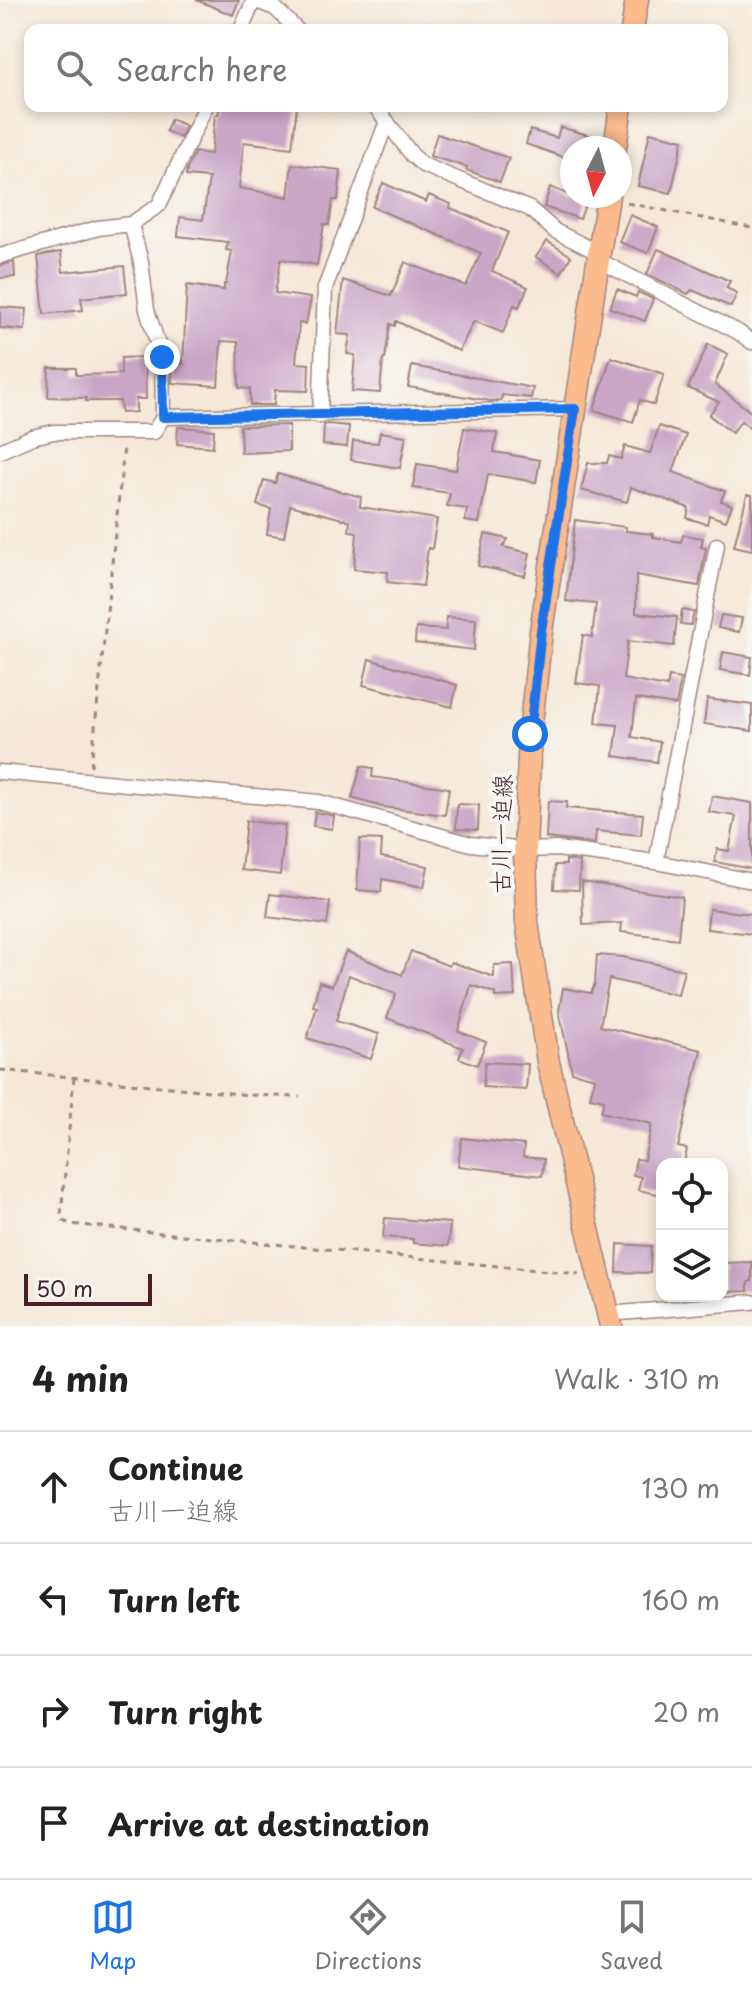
<!DOCTYPE html>
<meta charset="utf-8">
<style>
body{margin:0;font-family:"Playpen Sans","Klee One",sans-serif;background:#f2f2f2;color:#222}
.controls{position:absolute;right:24px;bottom:24px;display:grid;overflow:hidden;border-radius:16px;box-shadow:0 4px 12px #0003}
.controls button{width:72px;height:72px;display:grid;place-items:center;padding:0;border:0;border-bottom:2px solid #e0e0e0;background:#fff;color:#222;font:40px sans-serif}
.compass{position:absolute;left:560px;top:136px;width:72px;height:72px;border-radius:50%;background:#fff;box-shadow:0 4px 12px #0003;rotate:186deg}
.scale{position:absolute;left:24px;bottom:20px;width:128px;box-sizing:border-box;padding-left:8px;border:4px solid #4a1f2b;border-top:0;font-size:22px;line-height:28px;white-space:nowrap;color:#4a1f2b;-webkit-text-stroke:6px #f6f6f2;paint-order:stroke}
.stop{position:absolute;width:24px;height:24px;margin:-18px;border:6px solid #1a73e8;border-radius:50%;background:#fff}
.stop.end{background:#1a73e8;border-color:#fff;box-shadow:0 2px 8px #0008}
.list{margin:0;padding:0;list-style:none}
h2{display:flex;justify-content:space-between;align-items:center;height:104px;margin:0;padding:0 32px;font-size:34px}
h2 small{font-size:26px;font-weight:400;color:#767676}
.list li{display:grid;grid-template-columns:52px 1fr auto;gap:24px;align-items:center;box-sizing:border-box;height:112px;padding:0 32px;border-top:2px solid #e0e0e0}
.list b{display:block;font-size:30px;white-space:nowrap}
.list p{margin:0;font-size:26px;white-space:nowrap;color:#767676}
.list em{font-size:26px;font-style:normal;color:#767676}
.icon{flex:none;width:44px;height:44px;fill:none;stroke:currentColor;stroke-width:2;stroke-linecap:round;stroke-linejoin:round}
.map{position:relative;flex:none;width:752px;height:1326px;overflow:hidden}
.search{position:absolute;background:#fff;box-shadow:0 4px 12px #0003;left:24px;right:24px;top:24px;height:88px;display:flex;align-items:center;gap:20px;box-sizing:border-box;padding:0 28px;border-radius:16px;color:#767676;font-size:30px}
.sheet{height:552px;background:#fff}
nav{display:flex;justify-content:space-around;align-items:center;box-sizing:border-box;height:112px;border-top:2px solid #e0e0e0;background:#fff;font-size:22px;color:#767676}
nav a{display:grid;justify-items:center;gap:4px}
nav .on{color:#1a73e8}
.map>svg:first-child{display:block}
.building{fill:#caa5c6}
.lines{fill:none;stroke-linecap:round;stroke-linejoin:round}
.street-casing{stroke:#a08482;stroke-width:17}
.primary-casing{stroke:#a08482;stroke-width:25}
.path{stroke:#a08482;stroke-width:3;stroke-dasharray:6 6;stroke-linecap:butt}
.street{stroke:#fff;stroke-width:14}
.primary{stroke:#fbbb8d;stroke-width:22}
.route{stroke:#1a73e8;stroke-width:10}
.labels{text-anchor:middle;stroke-width:8;stroke-linejoin:round;paint-order:stroke}
.street-label{font-size:24px;fill:#4a1f2b;stroke:#f6f6f2}
</style>
<div class="map">
<svg width="752" height="1326" viewBox="0 0 752 1326">
<rect width="100%" height="100%" fill="#f6f6f2"/>
<filter id="ink" filterUnits="userSpaceOnUse"><feTurbulence type="fractalNoise" baseFrequency=".0125" numOctaves="2"/><feDisplacementMap in="SourceGraphic" scale="16" xChannelSelector="R" yChannelSelector="G"/><feConvolveMatrix kernelMatrix="1 2 1 2 8 2 1 2 1" color-interpolation-filters="sRGB"/></filter>
<filter id="wash" filterUnits="userSpaceOnUse"><feTurbulence type="fractalNoise" baseFrequency=".006" numOctaves="4" result="noise"/><feDisplacementMap in="SourceGraphic" scale="32" xChannelSelector="R" yChannelSelector="G"/><feGaussianBlur stdDeviation="1.8" result="paint"/><feColorMatrix in="noise" values="0 0 0 0 0 0 0 0 0 0 0 0 0 0 0 0 0 1.4 0 .05"/><feComposite in="paint" operator="in"/></filter>
<g filter="url(#wash)">
<rect width="100%" height="100%" fill="#f5e8d8"/>
<g id="blocks">
<path class="building" d="M196,0H239L233,15Z
M220,106H297L292,148L244,142L239,188L288,197L292,164L341,170L338,200H333L329,225L324,224L317,265L281,259L275,293L311,298L306,324L299,323L296,363L309,364L308,391L275,390L274,405H250V389L239,388L238,342L221,341L218,386L172,383L173,363L183,364L187,285L224,290V284H226L232,251L226,250L228,242L178,236L180,217L203,220L209,178L186,176L187,169L195,152L211,154L215,115H218Z
M171,119L186,126L180,138L166,131Z
M560,127L602,139L601,148H572V160L526,144L530,130L557,138Z
M650,132L683,140L671,193L638,186Z
M437,134L509,158L500,182L466,170L467,167L430,156Z
M383,183L426,202L429,195L451,204L450,208L508,232L492,271L528,287L519,307L514,305L503,333L474,321L459,351L396,321L395,326L390,324L385,359H383L380,393L352,391L355,355L347,354L350,335L337,334L343,280L391,296L405,262L466,286L481,253L372,207Z
M550,187L572,196H588L580,219L544,207Z
M630,215L658,227L648,253L619,242Z
M547,241L571,256L561,273L536,257Z
M658,249L730,281L726,288L737,293L731,307L692,290L688,294L647,274Z
M61,252L63,272L124,266L127,293L81,298L83,310L44,314L38,256Z
M14,262L15,277L0,278V266Z
M617,289L636,297L638,292L653,299L645,321L610,308Z
M0,307L27,309L25,330L0,328Z
M708,344L728,354L715,384L752,413V430L741,421L732,433L709,415L719,402L688,388Z
M145,357L146,399H136V412L121,413L120,401H86V398L48,397L49,368H76V375L121,374V358Z
M611,357L664,374L654,405L640,400L633,422L594,410Z
M412,366L533,388L531,398L502,395L501,400L491,401L408,387Z
M327,424L349,426L347,447L323,445L324,425Z
M289,425V451L241,453L240,426Z
M659,426L686,435L673,472L725,491L721,501L732,505L726,521L709,515L707,524L687,518L689,508L631,487L627,502L581,490L588,463H607L609,456L621,459L625,446L650,453Z
M178,427L214,430L213,447L177,444Z
M464,428L497,433L494,452L540,460L536,482L488,474L479,523L465,521L467,509L447,506L450,493L413,488L417,464L456,470Z
M380,432L406,436L400,468L351,460L353,441L378,443Z
M278,474L361,497L360,507L437,519L432,549L428,548L423,586L387,582L388,572L354,569L357,532L349,531L350,521L290,505L284,537L267,534L271,509L257,505L264,480L275,483Z
M747,495H752V550L734,546Z
M575,520L626,527V531L653,534V537L681,542L683,535L703,538L701,547L706,548L699,586L636,575V613L677,617L674,646L628,641L623,679L667,687L669,677L681,679L676,705L636,699L632,737L660,742L657,762L614,756L618,725L596,723L600,686L576,683L583,635L592,637L596,604L566,601Z
M485,534L508,539L503,547L530,553L525,576L478,566Z
M682,610L694,612L691,625L680,624Z
M721,615L742,618L739,632L718,628Z
M446,617L476,619L474,650L415,643L416,628L446,630Z
M723,652L752,657L750,675L720,670Z
M369,659L457,685L452,707L363,685Z
M707,699L752,705V731L704,724Z
M361,766L373,768L372,777L449,788L445,815L383,807L352,798Z
M712,796L752,803V869L715,862L717,849L729,851L736,816L709,812Z
M548,801L567,802L566,808L643,814L641,835L596,831L595,844L546,838Z
M457,804L479,805L478,830L456,829Z
M315,812L334,816L332,829L313,826Z
M246,821L285,825L280,875L241,870Z
M360,839L382,840L381,857L428,866L424,887L382,879L381,892L357,890Z
M566,860L580,862L579,890L554,889L555,865H566Z
M582,882L682,897L678,939L621,932L622,923L583,925Z
M270,894L330,902L327,925L267,917Z
M709,909L752,914V934L707,929Z
M346,951L402,975L411,951L449,966L451,962L494,977V965L513,964L515,996L495,997V993L471,985L458,1031L486,1042L477,1065L459,1058L463,1048L387,1018L396,994L349,975L336,1021L379,1034L371,1059L307,1038L317,1007L313,1006L319,982L332,986Z
M597,955L623,957L684,970L678,995L609,979L600,1026L701,1050L678,1147L687,1149L684,1164H662V1195L638,1190L641,1177L633,1175L636,1159L644,1160L652,1124L601,1112L604,1100L590,1097L595,1078L572,1072L559,1011L563,988L591,993L595,983Z
M485,1062L528,1064L526,1090L483,1087Z
M462,1138L524,1145L523,1157L544,1159L542,1176L458,1166Z
M385,1218L450,1223L448,1246L413,1243V1239L383,1237Z
M618,1244L651,1246L650,1273L617,1272Z
M752,1262V1281L748,1282V1291L722,1292V1263Z"/>
</g>
</g>
<g filter="url(#ink)">
<use href="#blocks" fill-opacity="0" stroke="#a08482" stroke-width="2"/>
<g class="lines">
<g class="street-casing">
<path id="street" d="M254,0L275,8L297,30
M241,30L254,0
M375,106L412,155L423,165L530,209L555,231L599,253
M0,256L98,228L131,224L159,205L206,106
M598,260L738,332L752,342
M320,416L325,288L387,121
M163,417L575,409
M0,451L32,437L54,432H154L163,417L162,357L147,310L141,262L131,224
M0,772L319,802L471,844L525,850L557,849L656,862L752,881
M656,862L717,545
M608,1314L752,1302"/>
</g>
<g class="primary-casing">
<path id="primary" d="M632,30L637,0
M615,148L621,106
M608,196L541,631L530,734L525,850L527,922L548,1062L611,1326"/>
</g>
<path class="path" d="M627,203L752,228
M91,766L124,447
M0,1070L250,1095L300,1097
M74,1077L61,1215L64,1221L70,1224L579,1274"/>
<use href="#street" class="street"/>
<use href="#primary" class="primary"/>
</g>
</g>
<g class="lines" filter="url(#ink)">
<path class="route" d="M162,357L163,417L575,409L541,631L530,734"/>
</g>
<g class="labels">
<g class="street-label">
<text transform="translate(502 834) rotate(-89)" y="8">古川一迫線</text>
</g>
</g>
</svg>
<div class="controls">
<button><svg class="icon" aria-label="locate" viewBox="0 0 24 24"><circle cx="12" cy="12" r="6"/><path d="M12 2v4M12 18v4M2 12h4M18 12h4"/></svg></button>
<button><svg class="icon" aria-label="layers" viewBox="0 0 24 24"><path d="M12 4l9 5-9 5-9-5zM3 14l9 5 9-5"/></svg></button>
</div>
<svg class="compass" viewBox="-18 -18 36 36"><path d="M0-13l5 13h-10z" fill="#e53935"/><path d="M0 13l5-13h-10z" fill="#767676"/></svg>
<div class="scale">50 m</div>
<div class="stop" style="left:530px;top:734px"></div>
<div class="stop end" style="left:162px;top:357px"></div>
<div class="search"><svg class="icon" aria-label="search" viewBox="0 0 24 24"><circle cx="10" cy="10" r="6"/><path d="M15 15l6 6"/></svg>Search here</div>
</div>
<section class="sheet">
<h2>4 min<small>Walk · 310 m</small></h2>
<ul class="list">
<li><svg class="icon" aria-label="ahead" viewBox="0 0 24 24"><path d="M12 20V5M6 11l6-6 6 6"/></svg><div><b>Continue</b><p>古川一迫線</p></div><em>130 m</em></li>
<li><svg class="icon" aria-label="left" viewBox="0 0 24 24"><path d="M17 20v-9H6M10 6l-5 5 5 5"/></svg><div><b>Turn left</b></div><em>160 m</em></li>
<li><svg class="icon" aria-label="right" viewBox="0 0 24 24"><path d="M7 20v-9h11M14 6l5 5-5 5"/></svg><div><b>Turn right</b></div><em>20 m</em></li>
<li><svg class="icon" aria-label="arrive" viewBox="0 0 24 24"><path d="M6 21V4h12l-3 4 3 4H6"/></svg><div><b>Arrive at destination</b></div></li>
</ul>
</section>
<nav>
<a class="on"><svg class="icon" aria-label="map" viewBox="0 0 24 24"><path d="M3 6l6-2 6 2 6-2v14l-6 2-6-2-6 2zM9 4v14M15 6v14"/></svg>Map</a>
<a><svg class="icon" aria-label="directions" viewBox="0 0 24 24"><path d="M12 3l9 9-9 9-9-9zM9 14v-3h6M13 9l2 2-2 2"/></svg>Directions</a>
<a><svg class="icon" aria-label="saved" viewBox="0 0 24 24"><path d="M7 4h10v16l-5-4-5 4z"/></svg>Saved</a>
</nav>
